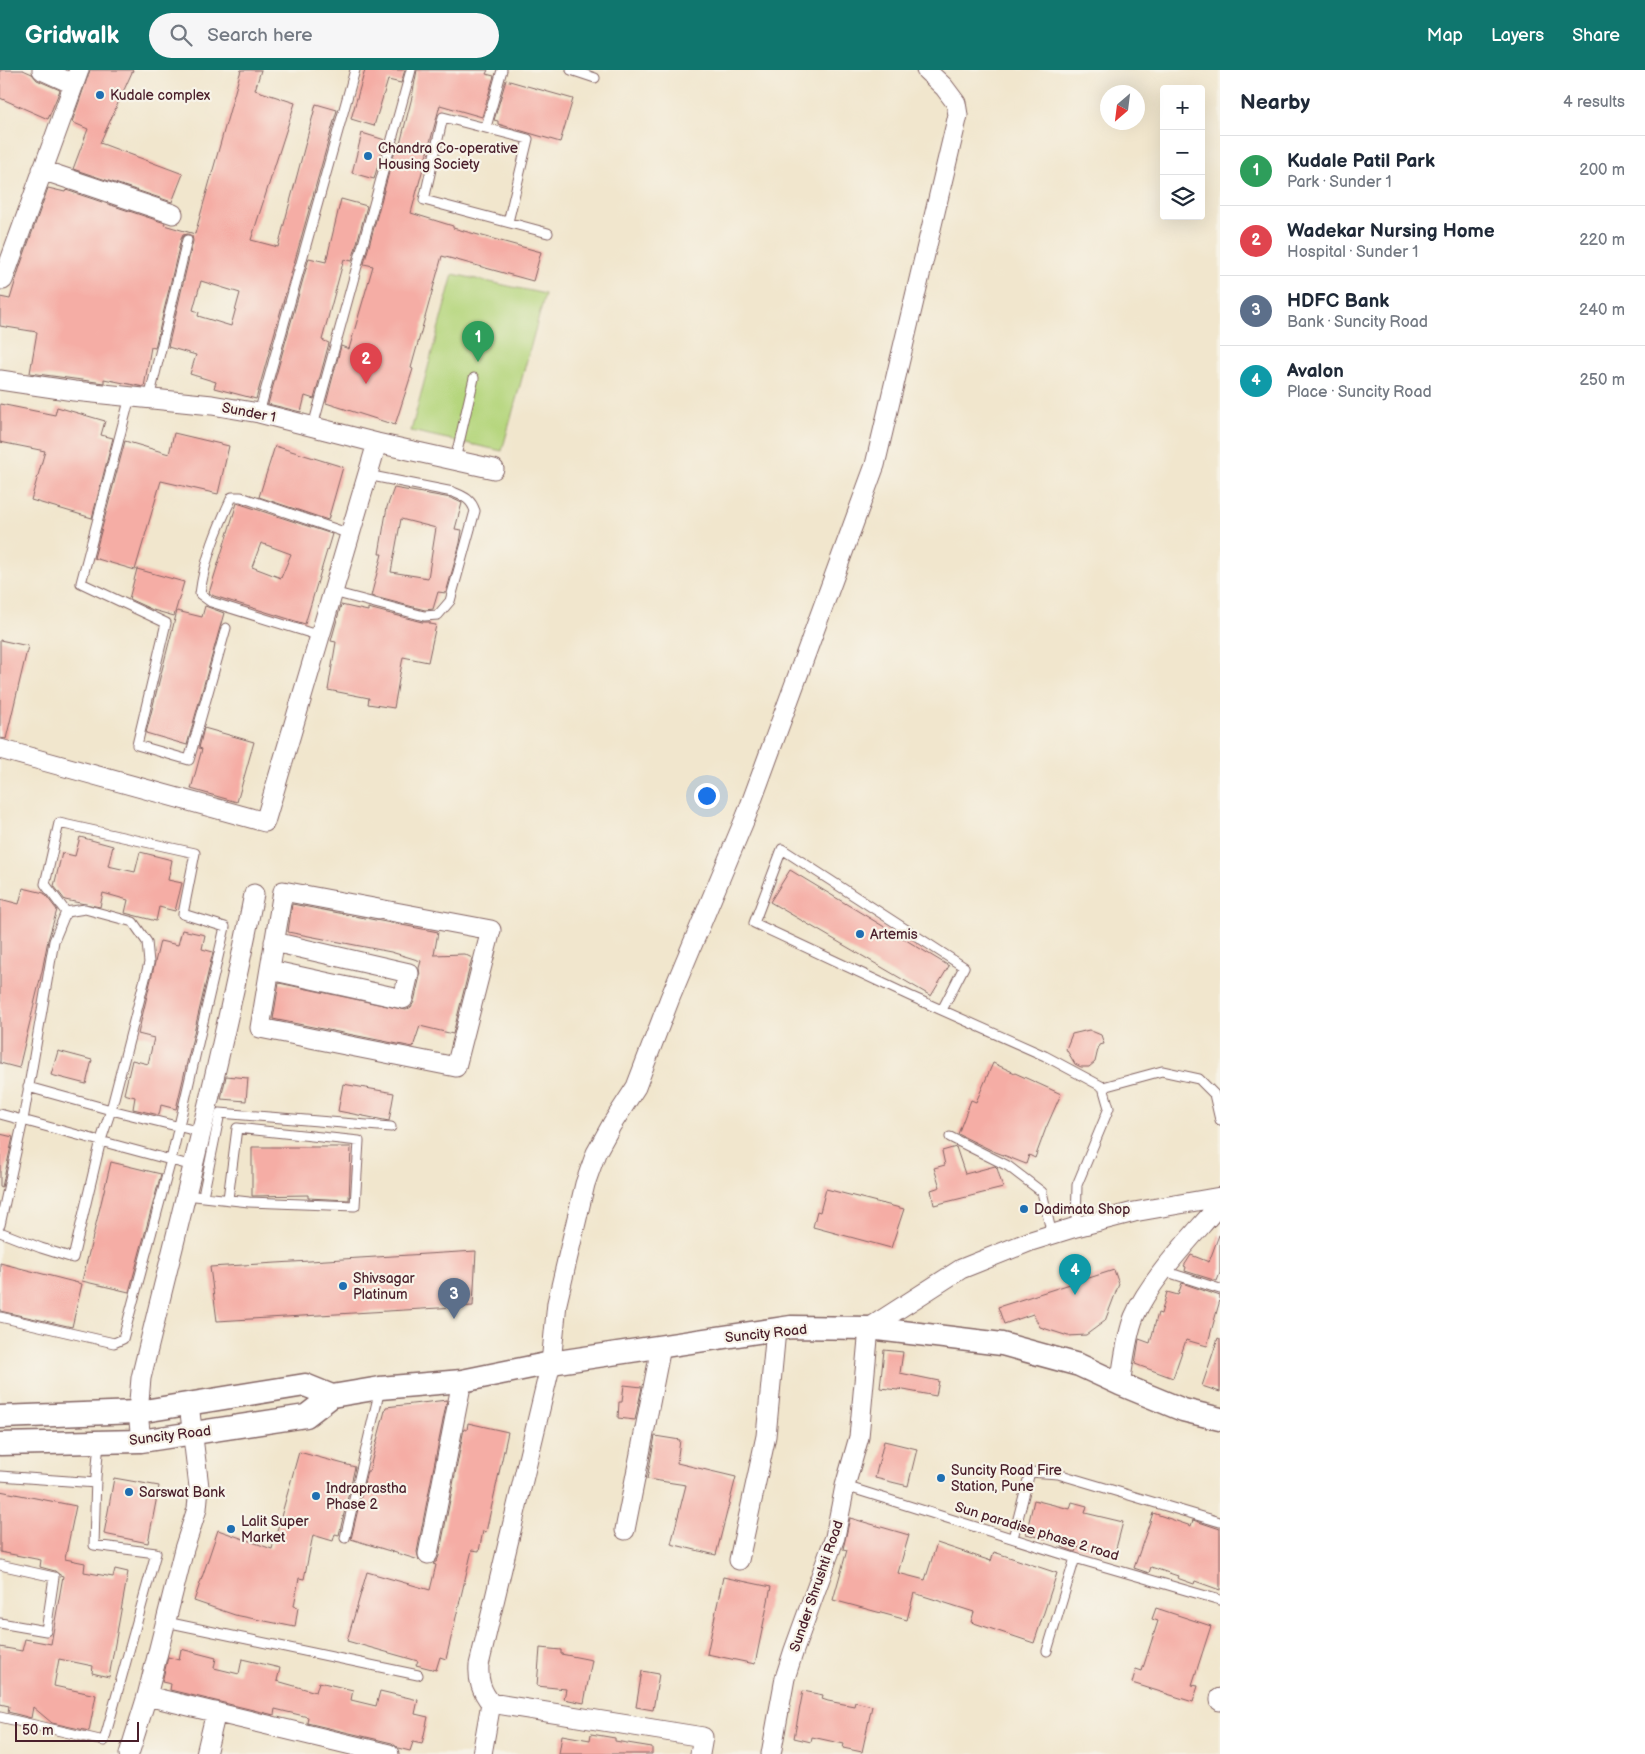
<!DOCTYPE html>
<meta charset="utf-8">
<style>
body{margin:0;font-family:"Balsamiq Sans",sans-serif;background:#f6f6f7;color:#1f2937}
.controls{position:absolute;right:15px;top:15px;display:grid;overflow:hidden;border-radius:5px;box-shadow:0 5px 20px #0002}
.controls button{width:45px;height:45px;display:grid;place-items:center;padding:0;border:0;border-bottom:1px solid #e0e1e3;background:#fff;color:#1f2937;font:25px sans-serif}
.compass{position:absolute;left:1100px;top:15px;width:45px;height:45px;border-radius:50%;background:#fff;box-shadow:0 5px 20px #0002;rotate:208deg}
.scale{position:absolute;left:15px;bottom:12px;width:124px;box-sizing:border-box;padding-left:5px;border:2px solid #4a1f2b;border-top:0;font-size:14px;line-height:18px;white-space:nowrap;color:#4a1f2b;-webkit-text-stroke:4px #f7f3e8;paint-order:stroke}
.you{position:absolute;left:706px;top:725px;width:18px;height:18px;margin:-12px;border:4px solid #fff;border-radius:50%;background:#1a73e8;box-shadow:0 0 0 8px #1a73e833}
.badge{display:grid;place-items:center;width:32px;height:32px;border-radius:50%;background:#0f766e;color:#fff;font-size:16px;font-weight:700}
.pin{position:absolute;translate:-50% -41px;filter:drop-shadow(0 1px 2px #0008)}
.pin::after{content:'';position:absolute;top:26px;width:18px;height:15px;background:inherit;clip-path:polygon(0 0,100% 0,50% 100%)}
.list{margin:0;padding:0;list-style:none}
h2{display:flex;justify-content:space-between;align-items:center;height:65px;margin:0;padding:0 20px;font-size:21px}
h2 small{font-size:16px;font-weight:400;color:#747a83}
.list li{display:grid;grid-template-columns:32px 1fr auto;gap:15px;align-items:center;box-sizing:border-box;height:70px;padding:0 20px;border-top:1px solid #e0e1e3}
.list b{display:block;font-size:19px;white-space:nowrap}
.list p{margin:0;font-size:16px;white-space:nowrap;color:#747a83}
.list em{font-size:16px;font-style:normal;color:#747a83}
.icon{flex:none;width:28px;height:28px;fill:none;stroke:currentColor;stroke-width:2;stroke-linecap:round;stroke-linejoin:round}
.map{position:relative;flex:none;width:1220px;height:1684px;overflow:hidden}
header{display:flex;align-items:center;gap:30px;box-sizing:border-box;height:70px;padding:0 25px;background:#0f766e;color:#fff}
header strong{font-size:24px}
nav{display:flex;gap:28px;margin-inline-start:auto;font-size:18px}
.search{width:350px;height:45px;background:#f6f6f7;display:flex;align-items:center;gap:12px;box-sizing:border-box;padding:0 18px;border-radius:28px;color:#747a83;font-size:19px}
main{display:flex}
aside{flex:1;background:#fff}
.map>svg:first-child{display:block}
.green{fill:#b5d67d;stroke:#807a54}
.building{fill:#f5ada5;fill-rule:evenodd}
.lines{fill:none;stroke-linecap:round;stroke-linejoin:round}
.service-casing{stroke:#846564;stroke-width:11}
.minor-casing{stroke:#846564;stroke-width:21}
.tertiary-casing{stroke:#846564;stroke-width:25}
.service{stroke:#fff;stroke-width:9}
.minor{stroke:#fff;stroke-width:19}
.tertiary{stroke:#fff;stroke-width:22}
.poi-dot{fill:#1f6fb2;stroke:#f7f3e8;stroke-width:2}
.labels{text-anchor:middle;stroke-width:4.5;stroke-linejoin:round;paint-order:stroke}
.poi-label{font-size:14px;fill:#4a1f2b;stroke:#f7f3e8;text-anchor:start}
.street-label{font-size:14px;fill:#4a1f2b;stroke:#f7f3e8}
</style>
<header>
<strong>Gridwalk</strong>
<div class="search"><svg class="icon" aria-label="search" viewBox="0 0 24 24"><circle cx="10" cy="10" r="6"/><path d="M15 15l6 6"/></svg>Search here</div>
<nav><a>Map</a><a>Layers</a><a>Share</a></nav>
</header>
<main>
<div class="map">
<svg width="1220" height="1684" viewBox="0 0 1220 1684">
<rect width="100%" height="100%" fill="#f7f3e8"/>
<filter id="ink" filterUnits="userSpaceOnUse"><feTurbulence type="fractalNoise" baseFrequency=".02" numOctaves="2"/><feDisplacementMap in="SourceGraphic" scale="10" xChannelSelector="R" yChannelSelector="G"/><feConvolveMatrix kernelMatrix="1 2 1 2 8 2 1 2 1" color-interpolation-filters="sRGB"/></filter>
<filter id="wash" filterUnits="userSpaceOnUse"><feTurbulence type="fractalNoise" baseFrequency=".0096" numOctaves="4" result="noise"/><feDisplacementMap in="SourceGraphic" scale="20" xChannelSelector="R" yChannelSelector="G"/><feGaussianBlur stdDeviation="1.12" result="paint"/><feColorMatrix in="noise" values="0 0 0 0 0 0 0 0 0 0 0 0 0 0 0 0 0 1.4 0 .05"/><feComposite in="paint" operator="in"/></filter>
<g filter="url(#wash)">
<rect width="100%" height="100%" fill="#f1e6cd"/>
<path class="green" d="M453,204L545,224L502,381L411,361Z"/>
<g id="blocks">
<path class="building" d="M0,0H23L32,4L37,10L60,20L48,49L0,28Z
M90,0H133L100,73L183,104L172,132L73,99L88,59L72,52Z
M241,0H261L255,20L295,33L251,170L278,177L316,34L337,40L256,329L214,318L216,312L190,304L196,285L168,277L193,171L192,166L188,164L183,165L181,169L155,278L151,277L144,317L104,309V313L30,303L37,262L0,256V227L10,229L20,196L48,118L65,122L66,120L165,153L164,155L195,164ZM201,211L240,223L231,256L198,246L199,242L193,240Z
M365,0H405L401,13L388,10L374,56L351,49Z
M417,0H488L486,4L494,6L482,47L440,35L411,143L453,156V158L541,182L533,211L442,186L411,298L413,299L395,355L326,333L341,276L349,279L373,196L364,194L397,73L400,74L412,27Z
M506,10L573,29L560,72L498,54V51L494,50Z
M362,63L385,70L374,109L352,103Z
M341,129L367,136L352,191L344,189L322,270L329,273L314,329L305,326L301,342L268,334L309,188L326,192Z
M0,334L55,345L57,337L105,351L101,365L113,368L92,448L31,430L45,381L0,372Z
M174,363L229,376L218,424L161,411L135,500L94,488L125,371L169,384Z
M275,376L343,397L328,450L259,427Z
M394,418L451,428L462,433L455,459L462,460L460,473L446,523L438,522L433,539L425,540L371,526L382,484H379L387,437ZM401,449L436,458L428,508L391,502Z
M237,433L332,464L305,554L214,526L209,523ZM261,473L291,484L281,508L252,497Z
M137,499L184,512L174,546L153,540L129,529Z
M341,535L368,541V538L422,552H430V554L436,555L428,592L403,587L394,638L368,634L369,628L328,620L336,572L331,571Z
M205,536L224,543L187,675L146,663L177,541L202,547Z
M0,570L28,576L6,669L0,668Z
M204,658L254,672L237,732L191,719L202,679L199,678Z
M80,767L113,776L108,796L135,802L140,782L172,790L168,810L182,813L175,841L159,837L156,851L125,843L128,830L103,823L100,837L65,830L54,816L62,783L75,786Z
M790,800L949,896L931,926L770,832Z
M23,818L44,823L57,840L48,870L42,901L19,998L0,993V829L19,834Z
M292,834L438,862L434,885L464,884L472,888L453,964L420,956L413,977L273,949L279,913L406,940L411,937L414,932L420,906L419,898L421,891L391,882L288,862Z
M182,860L205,865L202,879L213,882L176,1039L161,1035L159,1045L133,1039L135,1027L124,1024L132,990L148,994L154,968L138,964L160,871L178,875Z
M1089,960L1101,965L1104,974L1099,975L1095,992L1089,997H1081L1075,994L1066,979L1072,964Z
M58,981L92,990L86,1014L51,1005Z
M993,993L1061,1024L1046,1058L1035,1088L1029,1085L1026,1094L993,1081L958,1064L971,1030L976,1032Z
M226,1006L248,1008L246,1031L221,1029Z
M343,1014L394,1023L389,1051L338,1041Z
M0,1064L13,1067L2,1117L0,1116Z
M252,1077H351L349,1130L308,1128V1125L252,1126Z
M956,1077L965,1104L995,1096L997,1098L1003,1118L934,1135L931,1120L940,1117L934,1098L945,1095L942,1081Z
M111,1092L161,1104L129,1222L82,1211Z
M826,1119L904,1139L891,1178L813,1157L817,1141L820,1142Z
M1219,1165H1220V1203L1217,1211L1185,1201L1186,1197L1184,1196L1191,1185L1209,1192Z
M476,1181L473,1236L217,1251L210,1197Z
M0,1193L82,1214L72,1257L0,1241Z
M1114,1200L1119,1214L1105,1251L1086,1265L1068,1266L1040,1257L1033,1244L1004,1254L998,1237Z
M1182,1213L1220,1226V1230L1207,1276L1186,1270L1173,1308L1135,1294L1139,1269L1150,1273L1158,1243L1161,1244L1167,1222L1178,1225Z
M1218,1268L1220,1269V1322L1202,1316Z
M884,1280L903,1282L900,1303L939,1311L936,1326L898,1319V1320L880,1318Z
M624,1315L642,1317L635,1350L618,1348L619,1332H622Z
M447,1330L417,1482L419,1490L351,1469L367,1401H369L386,1337Z
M468,1353L508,1362L486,1462L483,1461L479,1481L472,1480L446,1589L440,1587L436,1600L416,1595L418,1591L347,1571L367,1502L430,1520L436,1495L433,1494L437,1491L439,1486L464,1359L467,1360Z
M655,1366L680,1370L677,1393L736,1407L716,1485L671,1474L686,1415L647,1409Z
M884,1371L917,1379L908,1416L875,1408Z
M299,1382L355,1397L339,1465L335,1464L333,1471L313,1465L304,1509L299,1508L294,1536L298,1537L295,1557L235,1545L194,1531L218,1460L272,1479Z
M114,1408L159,1416L148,1473L104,1464Z
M0,1421L76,1436L65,1489L85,1493L84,1502L113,1507L115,1499L128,1502L109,1607L92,1603L93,1596L59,1589L54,1616L96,1625L89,1661L52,1653L33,1637L31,1648L8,1642L9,1636L0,1634V1577L22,1581L25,1569L51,1574L63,1506L60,1505L55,1501L40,1497L41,1490L0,1482Z
M1034,1430L1070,1439L1072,1432L1087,1436L1085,1443L1123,1452L1114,1486L1077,1477L1075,1482L1062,1477L1063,1473L1026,1464Z
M1153,1443L1191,1456L1193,1450L1220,1459V1520L1195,1511L1194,1514L1177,1508L1178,1506L1151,1497L1149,1503L1134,1498Z
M850,1448L909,1465L898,1503L925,1510L937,1473L991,1491L994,1482L1057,1503L1034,1573L971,1552L974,1542L914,1523L907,1550L833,1530L847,1480L843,1479Z
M723,1507L771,1517L755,1594L707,1584Z
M1156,1538L1211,1556L1192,1615L1198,1616L1193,1632L1132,1613L1136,1599L1142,1601L1158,1551L1152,1549Z
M540,1578L561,1580V1584L592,1590L584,1633L564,1629L566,1619L537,1616Z
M181,1579L216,1588L214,1598L239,1604L242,1589L280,1598L277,1611L316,1622L319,1612L353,1620L351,1630L376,1636L380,1621L418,1630L415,1644L428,1647L422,1674L413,1672L410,1681L398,1678L392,1673L307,1653L308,1647L275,1639L274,1645L170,1620L171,1614L162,1612L168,1587L179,1590Z
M642,1601L659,1604L653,1640L636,1637Z
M803,1621L823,1625L822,1629L828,1631L854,1636L855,1632L872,1636L862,1682L843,1678L844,1674L812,1667L811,1672L794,1668Z
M591,1664L615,1668V1671L652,1677V1684H559L562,1665L590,1670Z"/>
</g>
</g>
<g filter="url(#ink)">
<use href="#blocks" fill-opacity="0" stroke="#846564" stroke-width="1"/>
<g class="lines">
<g class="service-casing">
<path id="service" d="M571,0L595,8
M486,57L502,0
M508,152L528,69L443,47L424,130L548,163
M130,327L81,513L166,553L137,675L189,690L226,558
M149,329L187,170
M259,343L355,0
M313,356L411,0
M455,390L474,308
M333,522L424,546L438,545L450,531L475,441C471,429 465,427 453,422L367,405
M320,566L211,532L200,524C204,490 218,457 232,427H241L350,464
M942,940L964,897L782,779L754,853L910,926L1045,986L1103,1017L1109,1038L1077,1115L1076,1157
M28,1017L111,1040L201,1062
M1103,1017L1162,1001L1199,1009L1214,1024L1220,1050
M0,1044L193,1096
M950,1067L1008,1096L1042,1122L1052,1165
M186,1125L249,1132L355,1136L359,1071L237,1058L228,1129
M203,1126L220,1043L391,1057
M0,1155L23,1050L54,871L66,842L85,839L133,852L147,872L149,893L111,1040L101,1070L73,1188L41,1178L0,1162
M1164,1201L1220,1219
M0,1247L114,1273L123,1269L171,1090L225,857L183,844L195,783L59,753L45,814L66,842
M0,1406L96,1413
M845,1416L1075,1488L1220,1530
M345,1468L380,1319
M1013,1468L1030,1402L1058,1404L1220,1452
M0,1495L54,1507L46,1561L0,1553
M166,1552L418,1605
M1047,1581L1075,1488
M0,1647L104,1671L156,1483L94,1475L96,1407L99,1372"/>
</g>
<g class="minor-casing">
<path id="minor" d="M42,0L73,14
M42,100L173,144
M3,210L79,0
M0,310L74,321L212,335L259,343L377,373L494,399
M0,679L265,752L377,373
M283,821L491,860L456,997L260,958Z
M270,900L403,929L409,903L274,872
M1120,1314C1124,1292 1126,1267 1134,1247C1150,1209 1194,1165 1220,1134
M141,1371L138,1342L141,1308C180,1147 222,987 254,824
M625,1460L661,1277
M428,1484L462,1311
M739,1490L766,1366L776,1260
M147,1626L389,1684
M1220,1628V1631
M129,1684L147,1626L184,1479L197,1439L199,1417L189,1334
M206,1684L216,1642
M482,1684L491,1633
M700,1684L703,1667L491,1633C481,1621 478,1610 479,1595L551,1293L557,1233L585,1114L596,1083L612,1054L636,1017L670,928L747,744L875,395L958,45L956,33L944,17L926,0
M771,1684L785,1608L794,1580L835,1467L845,1416L859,1367L869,1258L961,1199L1031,1171L1076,1157L1134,1142L1220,1127"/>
</g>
<g class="tertiary-casing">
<path id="tertiary" d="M0,1347L138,1342L305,1315L332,1326
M0,1374L141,1371L306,1346L332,1326L380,1318L462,1311L551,1293L791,1257L869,1258L1002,1274L1079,1295L1120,1314L1183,1340L1220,1349"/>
</g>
<use href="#service" class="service"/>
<use href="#minor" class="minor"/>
<use href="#tertiary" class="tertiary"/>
</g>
</g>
<g class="poi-dot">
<circle cx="100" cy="25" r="5"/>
<circle cx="368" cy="86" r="5"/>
<circle cx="860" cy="864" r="5"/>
<circle cx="1024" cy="1139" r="5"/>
<circle cx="343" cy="1216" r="5"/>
<circle cx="941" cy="1408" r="5"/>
<circle cx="129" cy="1422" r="5"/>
<circle cx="316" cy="1426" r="5"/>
<circle cx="231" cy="1459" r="5"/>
</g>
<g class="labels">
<g class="poi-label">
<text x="110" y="30">Kudale complex</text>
<text x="378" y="83">Chandra Co-operative<tspan x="378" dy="16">Housing Society</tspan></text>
<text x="870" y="869">Artemis</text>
<text x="1034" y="1144">Dadimata Shop</text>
<text x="353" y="1213">Shivsagar<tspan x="353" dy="16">Platinum</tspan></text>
<text x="951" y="1405">Suncity Road Fire<tspan x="951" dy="16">Station, Pune</tspan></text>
<text x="326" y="1423">Indraprastha<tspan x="326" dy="16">Phase 2</tspan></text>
<text x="139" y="1427">Sarswat Bank</text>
<text x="241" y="1456">Lalit Super<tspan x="241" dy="16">Market</tspan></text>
</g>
<g class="street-label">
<text transform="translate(249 342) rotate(11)" y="5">Sunder 1</text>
<text transform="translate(766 1263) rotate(-6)" y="5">Suncity Road</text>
<text transform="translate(170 1365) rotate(-7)" y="5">Suncity Road</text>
<text transform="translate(1037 1461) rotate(17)" y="5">Sun paradise phase 2 road</text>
<text transform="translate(816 1516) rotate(-71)" y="5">Sunder Shrushti Road</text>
</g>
</g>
</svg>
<div class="controls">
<button>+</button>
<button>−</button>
<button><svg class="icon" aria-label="layers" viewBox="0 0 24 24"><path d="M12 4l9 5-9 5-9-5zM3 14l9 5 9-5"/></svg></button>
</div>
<svg class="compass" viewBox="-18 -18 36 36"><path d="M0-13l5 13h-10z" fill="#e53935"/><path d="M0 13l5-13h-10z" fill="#747a83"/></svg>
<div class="scale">50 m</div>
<div class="you"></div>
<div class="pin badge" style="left:478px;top:292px;background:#2e9e5b">1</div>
<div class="pin badge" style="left:366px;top:314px;background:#e0444e">2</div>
<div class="pin badge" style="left:454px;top:1249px;background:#5c6f8a">3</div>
<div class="pin badge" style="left:1075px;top:1225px;background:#0f9aa8">4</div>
</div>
<aside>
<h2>Nearby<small>4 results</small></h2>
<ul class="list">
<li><span class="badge" style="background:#2e9e5b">1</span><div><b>Kudale Patil Park</b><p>Park · Sunder 1</p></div><em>200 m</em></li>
<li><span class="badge" style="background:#e0444e">2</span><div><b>Wadekar Nursing Home</b><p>Hospital · Sunder 1</p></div><em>220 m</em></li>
<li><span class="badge" style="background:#5c6f8a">3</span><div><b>HDFC Bank</b><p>Bank · Suncity Road</p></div><em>240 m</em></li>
<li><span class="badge" style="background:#0f9aa8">4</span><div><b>Avalon</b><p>Place · Suncity Road</p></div><em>250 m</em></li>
</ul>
</aside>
</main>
